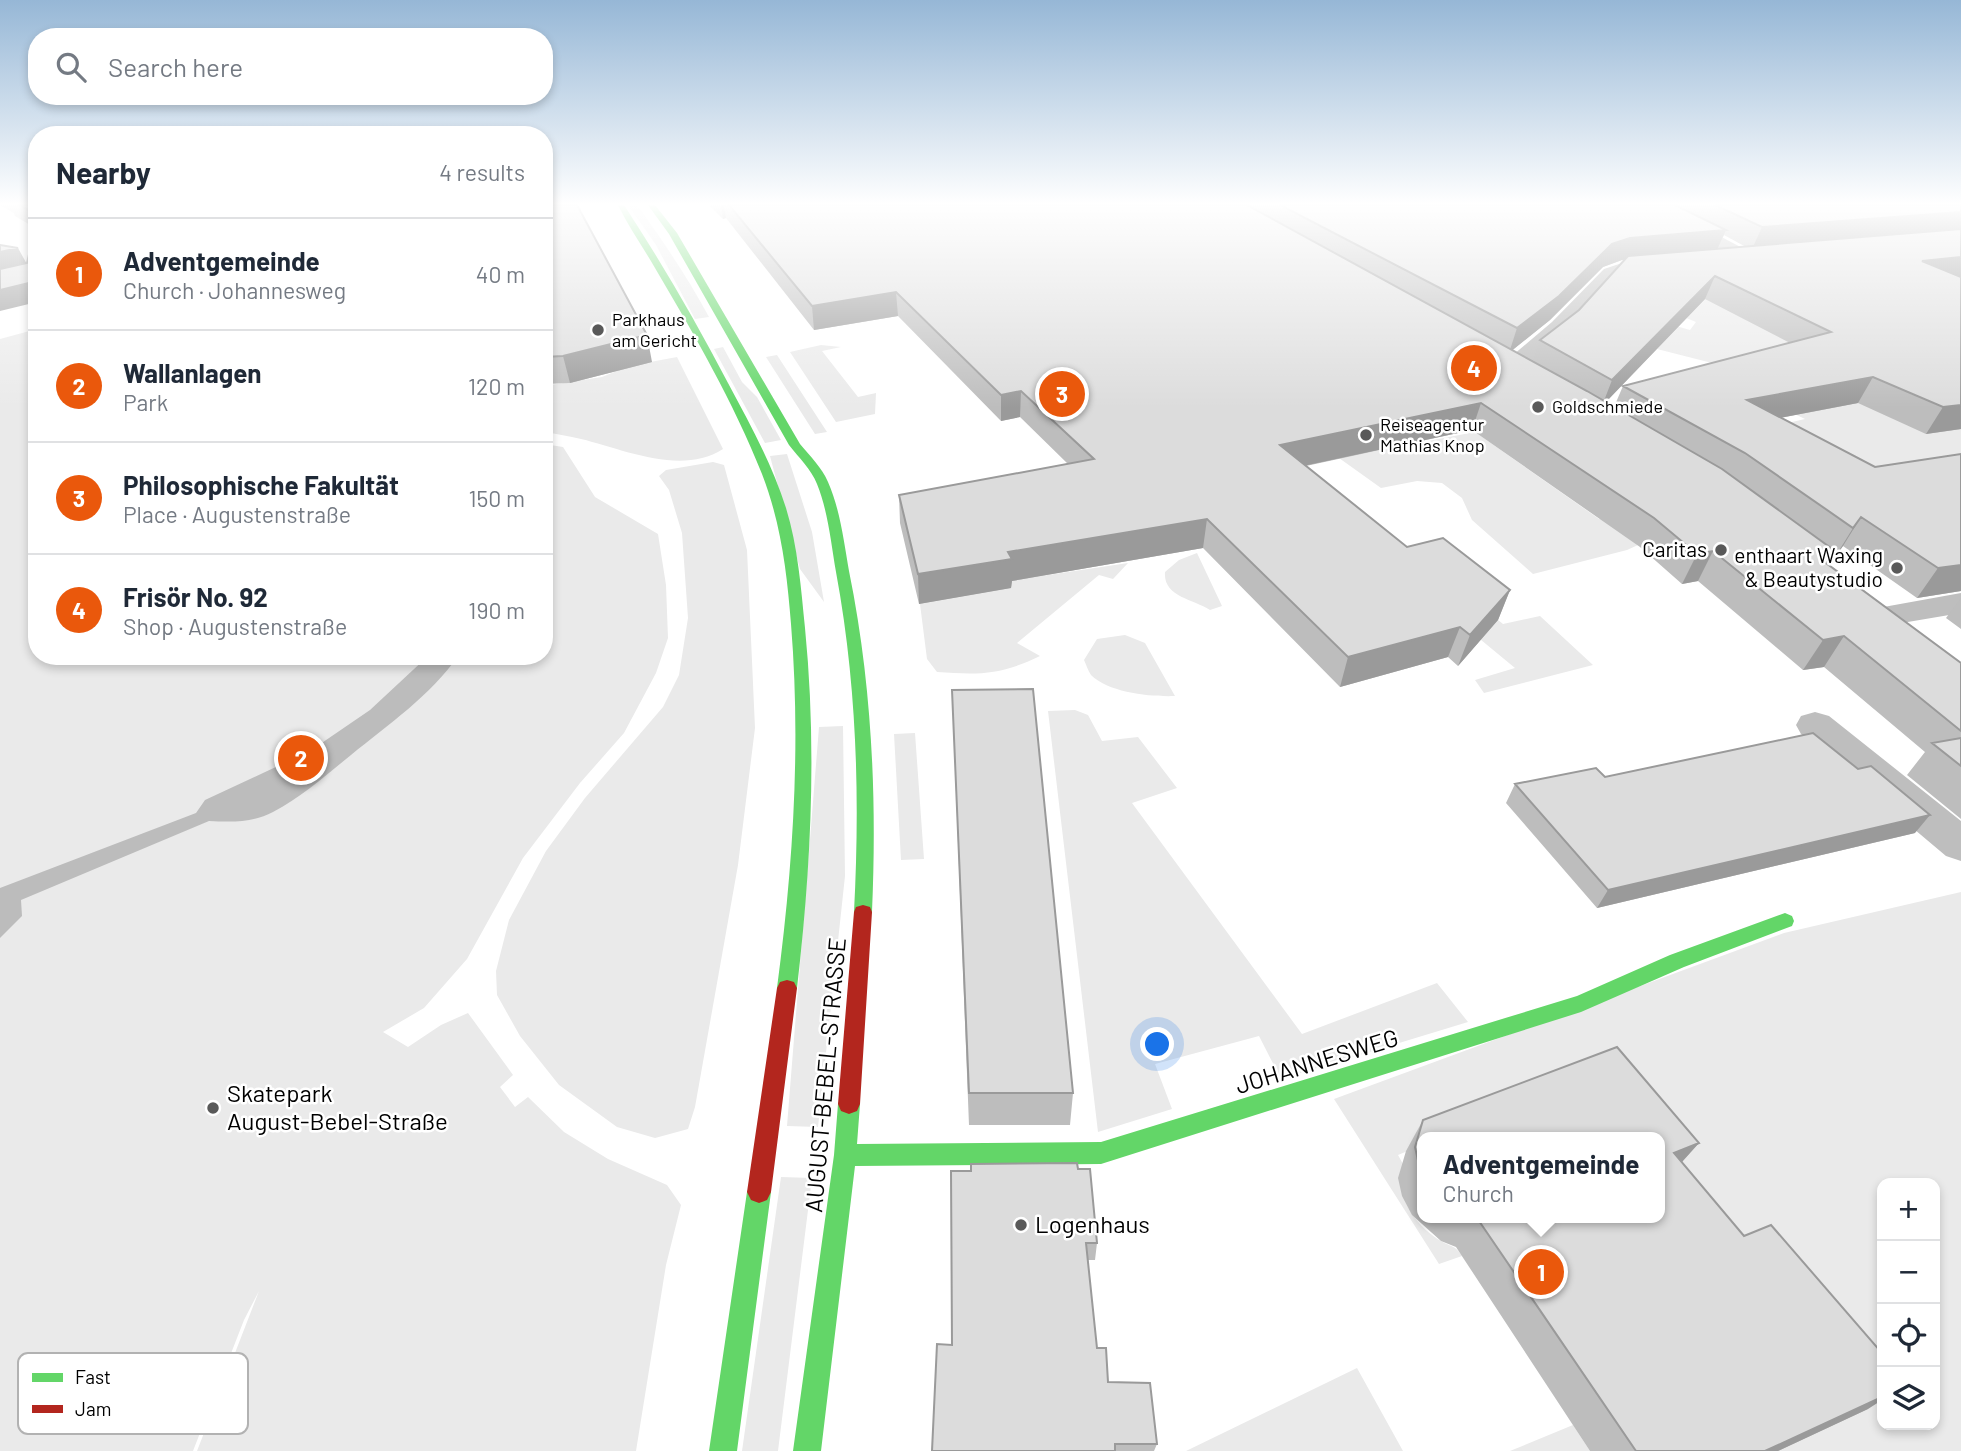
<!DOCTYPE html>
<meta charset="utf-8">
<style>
body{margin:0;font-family:Barlow,sans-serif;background:#f6f6f7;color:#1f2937}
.controls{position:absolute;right:21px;bottom:21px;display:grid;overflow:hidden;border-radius:14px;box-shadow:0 4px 10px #0003}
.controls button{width:63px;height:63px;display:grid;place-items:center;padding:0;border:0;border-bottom:2px solid #e0e1e3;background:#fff;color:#1f2937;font:35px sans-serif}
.you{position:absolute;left:1158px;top:1045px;width:24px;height:24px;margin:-18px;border:5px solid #fff;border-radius:50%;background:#1a73e8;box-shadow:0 0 0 10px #1a73e833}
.badge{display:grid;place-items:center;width:46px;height:46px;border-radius:50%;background:#ea580c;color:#fff;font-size:23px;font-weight:700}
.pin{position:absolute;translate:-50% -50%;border:4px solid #fff;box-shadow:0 2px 7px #0006}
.popup{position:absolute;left:1417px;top:1132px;width:248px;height:91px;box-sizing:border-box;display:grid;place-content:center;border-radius:14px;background:#fff;filter:drop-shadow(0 2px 5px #0005);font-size:23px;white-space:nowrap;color:#747a83}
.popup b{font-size:26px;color:#1f2937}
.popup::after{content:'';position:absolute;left:50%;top:100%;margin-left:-14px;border:14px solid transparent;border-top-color:#fff}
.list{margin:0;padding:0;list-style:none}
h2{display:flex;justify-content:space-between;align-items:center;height:91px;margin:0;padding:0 28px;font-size:30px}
h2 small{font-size:23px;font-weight:400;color:#747a83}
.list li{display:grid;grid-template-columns:46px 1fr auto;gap:21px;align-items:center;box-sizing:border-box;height:112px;padding:0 28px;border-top:2px solid #e0e1e3}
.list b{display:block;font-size:26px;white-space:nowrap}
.list p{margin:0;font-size:23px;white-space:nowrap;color:#747a83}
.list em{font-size:23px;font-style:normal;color:#747a83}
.icon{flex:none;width:38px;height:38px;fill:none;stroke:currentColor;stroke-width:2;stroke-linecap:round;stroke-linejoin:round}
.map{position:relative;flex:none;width:1961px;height:1451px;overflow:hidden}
.search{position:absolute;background:#fff;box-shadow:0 4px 10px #0003;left:28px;top:28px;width:525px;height:77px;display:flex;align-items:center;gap:18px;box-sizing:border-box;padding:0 24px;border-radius:28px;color:#747a83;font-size:26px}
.panel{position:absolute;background:#fff;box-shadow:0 4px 10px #0003;left:28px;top:126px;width:525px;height:539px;border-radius:28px}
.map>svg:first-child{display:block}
.green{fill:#eaeaea;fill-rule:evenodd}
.water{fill:#bcbcbc}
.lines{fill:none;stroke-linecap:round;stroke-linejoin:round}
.street{fill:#bebebe;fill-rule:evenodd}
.fast{fill:#63d668;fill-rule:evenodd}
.jam{fill:#b3261e;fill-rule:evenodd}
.wall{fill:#bdbdbd;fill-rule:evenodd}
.shaded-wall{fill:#9a9a9a}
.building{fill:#dcdcdc;stroke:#9a9a9a;stroke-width:2}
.poi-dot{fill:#595959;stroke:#fff;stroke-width:2.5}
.labels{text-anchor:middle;stroke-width:5;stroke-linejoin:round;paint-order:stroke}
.far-poi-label{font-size:18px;fill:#000;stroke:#fff;text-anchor:start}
.poi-label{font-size:21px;fill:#000;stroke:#fff;text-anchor:end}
.near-street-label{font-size:24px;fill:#000;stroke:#fff}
.near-poi-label{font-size:24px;fill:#000;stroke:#fff;text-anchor:start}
.key{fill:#fff;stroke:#b2b2b2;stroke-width:2}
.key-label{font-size:19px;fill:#000}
</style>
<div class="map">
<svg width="1961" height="1451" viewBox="0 0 1961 1451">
<rect width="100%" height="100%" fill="#fff"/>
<path class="green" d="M628,205H637C663,241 688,278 709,317L695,319L656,245Z
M1721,291L1961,384V515L1745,433L1805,419L1776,405L1716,364L1657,349L1676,326L1690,330L1696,322L1674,313Z
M37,329V656H544V444L563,447L595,497L658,534L666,585L668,638L656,673L624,733L580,783L523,858L467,959L424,1008L383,1032L408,1047L441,1025L468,1013L513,1075L500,1087L515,1107L528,1097L564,1132L608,1159L667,1185L681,1205L666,1265L636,1451H197L259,1291L244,1320L193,1451H0V339Z
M821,345L841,347L822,351L858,397L876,393L875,414L836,422L790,352Z
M723,347L742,382L757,397L781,440L765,443L714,349Z
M777,355L827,432L815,434L766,357Z
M677,357L723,449C681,476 623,449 581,439C569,436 557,434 544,432V386L602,377L629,366Z
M1475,432L1599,519L1632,512L1660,535L1627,550L1533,574L1472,520L1462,498L1442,483L1417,481L1381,488L1339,458Z
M787,454L812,532L824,602L800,569L770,456Z
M713,462L724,465L747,550L755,728L738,865L695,1107L688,1129L655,1138L617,1127L559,1085L520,1036L497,995L496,971L509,920L546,851L585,798L663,707L679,675L688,618L682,533L669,490L659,476L666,470Z
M1197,553L1222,606L1210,610C1193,599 1163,597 1165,572L1179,560Z
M1128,563L1113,579L1099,575L1017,643L1040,656C1001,675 980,675 937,672L927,659L920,604L1011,588L1007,581Z
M1460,589L1503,624L1540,616L1593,665L1484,693L1475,680L1515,668L1429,597Z
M1125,635L1145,643L1175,696C1152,697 1109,693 1091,675C1088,671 1086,664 1084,660L1097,639Z
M1075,710L1088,715L1102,741L1138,737L1177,788L1132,803L1302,1034L1437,983L1468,1022L1281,1079L1259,1036L1155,1064L1172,1109L1098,1132L1048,711Z
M843,726L845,876L818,1127L787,1126L819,727Z
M915,733L924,859L901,860L894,734Z
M1961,892V1451H1778L1660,1137H1422V1145L1398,1155L1403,1164C1394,1194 1414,1225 1441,1241C1451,1247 1455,1245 1462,1256L1439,1264L1334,1099L1784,933ZM1882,1183H1935V1425H1882Z
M781,1177L812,1178L778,1451H742Z
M1357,1368L1403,1451H1186Z
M1573,1425L1590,1451H1510Z"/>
<path class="water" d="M428,656H458C431,695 388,725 351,755C326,775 302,797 273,812C252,823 232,822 209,821L21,900L22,916L0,938V888L196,813L205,800L310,751L370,710Z"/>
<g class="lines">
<path class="street" d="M1638,205H1660L1754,254L1757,258L1754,262H1740Z
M1664,259L1671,261L1674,265L1671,269L1618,277L1568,332L1521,371L1512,373L1503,371L1500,366L1552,322L1604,269L1622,263Z
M1961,593V613L1890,625L1878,622L1873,615L1878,608Z
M1815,712L1829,716L1961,821V861L1946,856L1801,734L1796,725L1801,716Z"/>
<path class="fast" d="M618,205H624C662,263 696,322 728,383C750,424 772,464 786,508C798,547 801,588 805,628C817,749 811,868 797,988L794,994L787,996L780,994L777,988C793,867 801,746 791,624C787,573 781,523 762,474C734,403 694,334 655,268C643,247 628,226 618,205Z
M648,205H655L677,233L800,444C810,456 822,468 828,482C840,509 844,542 849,571C872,684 877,797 872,912L870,917L863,919L856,917L854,912C860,798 857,685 836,572C831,543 828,511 817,484C811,469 799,458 789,445L669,234Z
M1785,913L1792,916L1794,921L1792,926L1684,967L1581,1012L1101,1164L855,1166L821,1451H793L834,1155L838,1104L841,1097L849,1094L857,1097L860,1104L857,1144L1101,1142L1577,996L1670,955Z
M759,1181L767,1184L771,1192L737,1451H709L747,1192L751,1184Z"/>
<path class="jam" d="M863,905L870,907L872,912L860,1104L857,1111L849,1114L841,1111L838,1104L854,912L856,907Z
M787,980L794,982L797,988L771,1192L767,1200L759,1203L751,1200L747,1192L777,988L780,982Z"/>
</g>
<path class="wall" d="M0,205H37V229L15,216L14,213Z
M544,205L652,362L570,383L544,384Z
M709,205H1961V429L1926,434L1858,403L1780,418L1875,467L1961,591L1917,598L1843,546L1835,557L1833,555L1827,563L1961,663V819L1907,775L1925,752L1824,667L1803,670L1698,581L1682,584L1640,547L1472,430L1306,466L1407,547L1510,590L1498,620L1458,666L1448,657L1340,687L1203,548L1012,581L1011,588L919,604L900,523L899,495L1068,464L1020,417L1001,421L898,316L814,330L726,218L723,219ZM1724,235L1746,247L1717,249ZM1622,260H1625L1579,310L1540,340L1533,361L1512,350L1550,320L1603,267ZM1705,299L1790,343L1623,386L1614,407L1606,402Z
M1961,598V629L1946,618Z
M952,690L1073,1093L1070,1125H969Z
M1605,777L1915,833L1597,908L1506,803L1515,784Z
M1423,1120L1699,1143L1682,1162L1868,1409L1778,1451H1590L1456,1247L1441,1241L1412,1215L1402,1196L1398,1178L1406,1151ZM1422,1137L1660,1218H1422Z
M1078,1169L1097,1243L1095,1260H1088L1097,1348L1108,1382L1157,1444L1154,1451H932L952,1345Z"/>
<path class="shaded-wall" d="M721,205H724L726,218L723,219Z
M1961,212V232L1752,249L1762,227Z
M1726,230L1716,252L1622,260L1603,267L1550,320L1509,353L1517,328L1612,244L1630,238Z
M18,248L28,266L0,273V252Z
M1961,257V279L1922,261Z
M1715,276L1705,299L1602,406L1612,380Z
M37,281V302L0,311V290Z
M896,292L898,316L814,330L812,306Z
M647,335L652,362L570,383L563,356Z
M1873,377L1858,403L1733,427L1747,400Z
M1021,391L1020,417L1001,421V395Z
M1481,403L1472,430L1275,472L1280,445Z
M1961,405V429L1926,434L1943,407Z
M1861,517L1843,546L1835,557L1853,528Z
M1207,519L1203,548L1012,581L1011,588L919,604L918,574L1008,552Z
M1713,551L1698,581L1682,584L1697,554Z
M1961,565V591L1917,598L1938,568Z
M1510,590L1498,620L1458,666L1470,635Z
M1460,627L1448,657L1340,687L1348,657Z
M1844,636L1824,667L1803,670L1823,640Z
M1930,815L1915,833L1597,908L1608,890Z
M1699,1143L1671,1174L1674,1153Z
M1882,1397V1400L1868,1409L1778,1451H1765Z"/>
<path class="building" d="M20,205H37V215Z
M544,205H577L647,335L563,356L544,357Z
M729,205H1247L1587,391L1722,469L1835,551L1826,563L1961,663V731L1844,636L1823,640L1713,551L1697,554L1654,518L1481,403L1280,445L1407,547L1443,538L1510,590L1470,635L1460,627L1348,657L1207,519L1008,552L1012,559L918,574L899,495L1094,459L1021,391L1001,395L896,292L812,306Z
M1280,205H1675L1726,230L1630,238L1612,244L1559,296L1517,328Z
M1715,205H1961V212L1762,227Z
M1961,229V257L1922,261L1961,277V405L1943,407L1873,377L1747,400L1875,467L1961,454V565L1938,568L1861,517L1853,528L1745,453L1623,386L1831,332L1715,276L1612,380L1540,340L1579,310L1628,256Z
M0,245L18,248L0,252Z
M30,250L37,251V281L0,290V269L27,263Z
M1033,689L1073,1093H969L952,690Z
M1813,733L1858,769L1871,766L1930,815L1608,890L1515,784L1596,768L1605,777Z
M1961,738V766L1932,743Z
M1617,1047L1699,1143L1674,1153L1744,1236L1771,1225L1882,1353V1397L1765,1451H1636L1477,1218H1660V1137H1422V1170L1419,1165L1415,1147L1423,1120Z
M1077,1163L1078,1169H1090L1097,1243H1086L1097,1348H1106L1108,1382L1150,1383L1157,1444H1115V1451H932L937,1344L952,1345L951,1171H971V1164Z"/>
<linearGradient id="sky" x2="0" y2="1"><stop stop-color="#96b7d6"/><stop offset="0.5" stop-color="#fff"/><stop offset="1" stop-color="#fff" stop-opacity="0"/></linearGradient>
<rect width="1961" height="408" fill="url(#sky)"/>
<g class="poi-dot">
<circle cx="598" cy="330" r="7"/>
<circle cx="1538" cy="407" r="7"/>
<circle cx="1366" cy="435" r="7"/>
<circle cx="1721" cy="550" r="7"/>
<circle cx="1897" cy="568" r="7"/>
<circle cx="213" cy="1108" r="7"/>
<circle cx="1021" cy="1225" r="7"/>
</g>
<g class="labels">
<g class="far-poi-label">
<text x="612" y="326">Parkhaus<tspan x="612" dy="21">am Gericht</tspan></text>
<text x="1552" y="413">Goldschmiede</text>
<text x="1380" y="431">Reiseagentur<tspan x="1380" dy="21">Mathias Knop</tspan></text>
</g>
<g class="poi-label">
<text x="1707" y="557">Caritas</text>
<text x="1883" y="563">enthaart Waxing<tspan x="1883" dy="24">&amp; Beautystudio</tspan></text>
</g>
<g class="near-street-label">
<text transform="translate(1317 1062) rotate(-17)" y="8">JOHANNESWEG</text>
<text transform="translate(826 1075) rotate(-85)" y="8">AUGUST-BEBEL-STRASSE</text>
</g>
<g class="near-poi-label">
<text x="227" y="1102">Skatepark<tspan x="227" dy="28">August-Bebel-Straße</tspan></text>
<text x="1035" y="1233">Logenhaus</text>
</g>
</g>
<rect x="18" y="1353" width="230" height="81" rx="10" class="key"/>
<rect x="32" y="1373" width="31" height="9" fill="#63d668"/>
<rect x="32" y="1405" width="31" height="8" fill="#b3261e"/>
<g class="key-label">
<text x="75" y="1384">Fast</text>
<text x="75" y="1416">Jam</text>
</g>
</svg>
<div class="controls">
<button>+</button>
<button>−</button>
<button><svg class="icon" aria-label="locate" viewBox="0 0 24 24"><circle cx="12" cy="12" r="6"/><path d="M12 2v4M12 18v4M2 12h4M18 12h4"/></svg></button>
<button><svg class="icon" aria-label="layers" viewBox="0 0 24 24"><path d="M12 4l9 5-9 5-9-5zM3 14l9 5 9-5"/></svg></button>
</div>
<div class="you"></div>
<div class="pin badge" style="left:1541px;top:1272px">1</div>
<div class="popup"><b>Adventgemeinde</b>Church</div>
<div class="pin badge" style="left:301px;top:758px">2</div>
<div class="pin badge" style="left:1062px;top:394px">3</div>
<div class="pin badge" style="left:1474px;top:368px">4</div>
<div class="search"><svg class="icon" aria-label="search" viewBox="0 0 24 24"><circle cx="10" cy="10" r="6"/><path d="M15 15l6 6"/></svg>Search here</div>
<section class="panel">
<h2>Nearby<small>4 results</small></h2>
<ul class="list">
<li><span class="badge">1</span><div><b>Adventgemeinde</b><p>Church · Johannesweg</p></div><em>40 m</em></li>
<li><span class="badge">2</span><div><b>Wallanlagen</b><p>Park</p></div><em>120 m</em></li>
<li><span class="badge">3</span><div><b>Philosophische Fakultät</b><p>Place · Augustenstraße</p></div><em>150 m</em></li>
<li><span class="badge">4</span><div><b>Frisör No. 92</b><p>Shop · Augustenstraße</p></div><em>190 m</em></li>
</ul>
</section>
</div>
